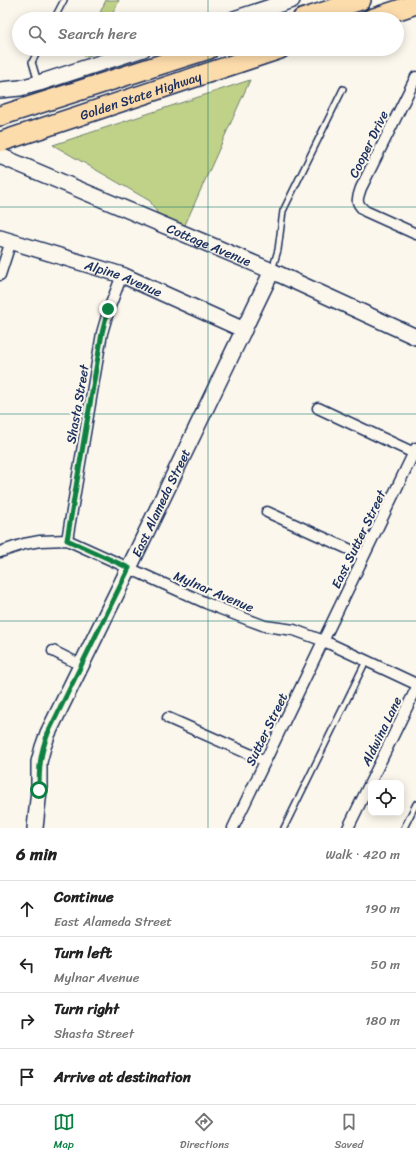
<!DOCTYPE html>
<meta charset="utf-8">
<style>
body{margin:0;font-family:Sriracha,sans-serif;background:#f2f2f2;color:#222}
.controls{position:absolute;right:12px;bottom:12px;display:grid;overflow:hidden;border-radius:8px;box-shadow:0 2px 10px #0003}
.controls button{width:36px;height:36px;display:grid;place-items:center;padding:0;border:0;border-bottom:1px solid #e0e0e0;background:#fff;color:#222;font:20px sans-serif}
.stop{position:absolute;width:12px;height:12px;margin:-9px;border:3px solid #0b8043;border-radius:50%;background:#fff}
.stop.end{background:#0b8043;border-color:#fff;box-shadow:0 1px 4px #0008}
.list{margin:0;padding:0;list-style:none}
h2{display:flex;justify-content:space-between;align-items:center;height:52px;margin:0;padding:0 16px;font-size:17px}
h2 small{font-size:13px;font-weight:400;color:#767676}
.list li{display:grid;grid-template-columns:26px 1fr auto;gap:12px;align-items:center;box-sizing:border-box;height:56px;padding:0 16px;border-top:1px solid #e0e0e0}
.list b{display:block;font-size:15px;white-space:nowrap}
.list p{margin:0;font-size:13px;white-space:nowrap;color:#767676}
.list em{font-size:13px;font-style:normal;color:#767676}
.icon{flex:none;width:22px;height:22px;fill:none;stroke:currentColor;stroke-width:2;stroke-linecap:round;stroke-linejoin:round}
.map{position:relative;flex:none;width:416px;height:828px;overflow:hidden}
.search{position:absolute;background:#fff;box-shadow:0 2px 10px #0003;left:12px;right:12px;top:12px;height:44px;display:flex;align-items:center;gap:10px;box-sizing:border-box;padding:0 14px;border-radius:22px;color:#767676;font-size:15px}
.sheet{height:276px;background:#fff}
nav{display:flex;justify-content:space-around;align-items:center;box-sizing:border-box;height:56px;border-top:1px solid #e0e0e0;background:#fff;font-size:11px;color:#767676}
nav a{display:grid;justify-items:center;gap:2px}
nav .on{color:#0b8043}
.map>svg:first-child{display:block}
.green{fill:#c0d287;stroke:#6e8072}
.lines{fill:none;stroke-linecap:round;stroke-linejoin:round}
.lane-casing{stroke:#1b2f5e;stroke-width:8}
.street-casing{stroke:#1b2f5e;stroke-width:13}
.secondary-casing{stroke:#1b2f5e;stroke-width:18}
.highway-casing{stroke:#1b2f5e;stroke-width:22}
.lane{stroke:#fbf7ec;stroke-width:5}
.street{stroke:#fbf7ec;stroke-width:10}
.secondary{stroke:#fbf7ec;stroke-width:15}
.highway{stroke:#fddcac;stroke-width:19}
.route{stroke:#0b8043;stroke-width:5}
.grid{fill:none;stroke:#0f766e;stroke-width:1;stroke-opacity:0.55}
.labels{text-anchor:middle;stroke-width:4;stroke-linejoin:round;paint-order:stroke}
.street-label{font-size:13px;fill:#1b2f5e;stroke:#fbf7ec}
</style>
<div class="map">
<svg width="416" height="828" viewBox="0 0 416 828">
<rect width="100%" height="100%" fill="#fbf7ec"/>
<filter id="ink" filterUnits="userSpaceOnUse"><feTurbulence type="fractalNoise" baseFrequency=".025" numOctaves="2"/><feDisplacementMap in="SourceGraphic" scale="8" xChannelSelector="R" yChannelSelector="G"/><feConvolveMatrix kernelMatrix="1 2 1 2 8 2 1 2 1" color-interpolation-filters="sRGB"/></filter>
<g filter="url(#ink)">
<path class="green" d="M106,0H119L110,19H97Z
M83,49H95L93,54L86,57L81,53Z
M250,80L184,227L158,214L150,201L53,145Z"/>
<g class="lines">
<g class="lane-casing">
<path id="lane" d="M54,19L64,0
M38,82L32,62L39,49
M272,270L278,250L283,211L343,89
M284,828L366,661
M404,828L416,804"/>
</g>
<g class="street-casing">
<path id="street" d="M416,77L361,188C357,200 355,202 365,211L416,234
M0,275L11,241
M318,408L414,453
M267,512L364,556
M67,540L102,333L109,309L122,275
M0,552L24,544L40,541L67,540L206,603L249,620L265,626L294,630L324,641L416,684
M53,651L81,665
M168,718L265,761
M233,828L416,448
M348,828L416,689"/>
</g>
<g class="secondary-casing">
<g id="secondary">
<path d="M234,19L292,0"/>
<path d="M0,90L20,88L39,83L143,49"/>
<path id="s1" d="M0,156L272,271L416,337"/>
<path id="s2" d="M0,238L122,275L244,330"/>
<path id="s3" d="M35,828L39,790V762L43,747L48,733L129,568L272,271"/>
</g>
</g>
<g class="highway-casing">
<g id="highway">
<path d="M302,19L361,0"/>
<path d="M371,19L416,4"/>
<path d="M0,116L209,49"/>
<path id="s4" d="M0,142L280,49"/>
</g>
</g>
<use href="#lane" class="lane"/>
<use href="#street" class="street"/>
<use href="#secondary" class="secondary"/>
<use href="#highway" class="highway"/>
</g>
</g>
<g class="lines" filter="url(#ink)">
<path class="route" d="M39,790C39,768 40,754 48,733L129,568L67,540L102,333L108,309"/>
</g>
<path class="grid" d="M208,0V19M208,49V828M0,207H416M0,414H416M0,621H416"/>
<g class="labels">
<g class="street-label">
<text dy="5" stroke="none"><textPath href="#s4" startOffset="148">Golden State Highway</textPath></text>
<text transform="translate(368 144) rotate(-64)" y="5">Cooper Drive</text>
<text dy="5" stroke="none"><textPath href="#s1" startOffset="227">Cottage Avenue</textPath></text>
<text dy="5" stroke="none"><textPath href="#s2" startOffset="130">Alpine Avenue</textPath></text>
<text transform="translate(77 404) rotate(-80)" y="5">Shasta Street</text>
<text dy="5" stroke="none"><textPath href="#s3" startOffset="353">East Alameda Street</textPath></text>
<text transform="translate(358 539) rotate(-64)" y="5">East Sutter Street</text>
<text transform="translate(214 591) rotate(23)" y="5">Mylnar Avenue</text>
<text transform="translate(266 729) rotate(-64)" y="5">Sutter Street</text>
<text transform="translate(381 731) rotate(-64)" y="5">Aldwina Lane</text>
</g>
</g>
</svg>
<div class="controls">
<button><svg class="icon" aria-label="locate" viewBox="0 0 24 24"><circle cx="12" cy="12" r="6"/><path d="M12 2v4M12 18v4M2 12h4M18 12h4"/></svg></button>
</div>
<div class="stop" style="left:39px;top:790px"></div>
<div class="stop end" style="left:108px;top:309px"></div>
<div class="search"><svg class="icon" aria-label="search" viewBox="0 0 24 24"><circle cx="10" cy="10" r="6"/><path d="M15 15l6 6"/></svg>Search here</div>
</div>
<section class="sheet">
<h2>6 min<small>Walk · 420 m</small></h2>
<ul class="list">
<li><svg class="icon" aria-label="ahead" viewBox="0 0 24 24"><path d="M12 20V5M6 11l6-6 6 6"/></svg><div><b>Continue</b><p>East Alameda Street</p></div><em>190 m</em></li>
<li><svg class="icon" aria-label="left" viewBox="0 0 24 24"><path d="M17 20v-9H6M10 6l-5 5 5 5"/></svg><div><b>Turn left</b><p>Mylnar Avenue</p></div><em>50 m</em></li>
<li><svg class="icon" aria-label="right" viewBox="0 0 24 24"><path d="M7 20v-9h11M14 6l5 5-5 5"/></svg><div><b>Turn right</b><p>Shasta Street</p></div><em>180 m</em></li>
<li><svg class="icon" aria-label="arrive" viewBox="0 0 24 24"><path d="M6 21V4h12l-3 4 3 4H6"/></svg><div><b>Arrive at destination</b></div></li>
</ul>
</section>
<nav>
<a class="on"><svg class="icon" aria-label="map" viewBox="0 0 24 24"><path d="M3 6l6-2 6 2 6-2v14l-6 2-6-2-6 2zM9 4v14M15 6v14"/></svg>Map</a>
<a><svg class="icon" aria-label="directions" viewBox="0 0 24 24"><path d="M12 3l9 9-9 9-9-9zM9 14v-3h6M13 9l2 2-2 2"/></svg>Directions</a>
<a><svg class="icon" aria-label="saved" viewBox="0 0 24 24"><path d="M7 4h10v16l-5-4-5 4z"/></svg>Saved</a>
</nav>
